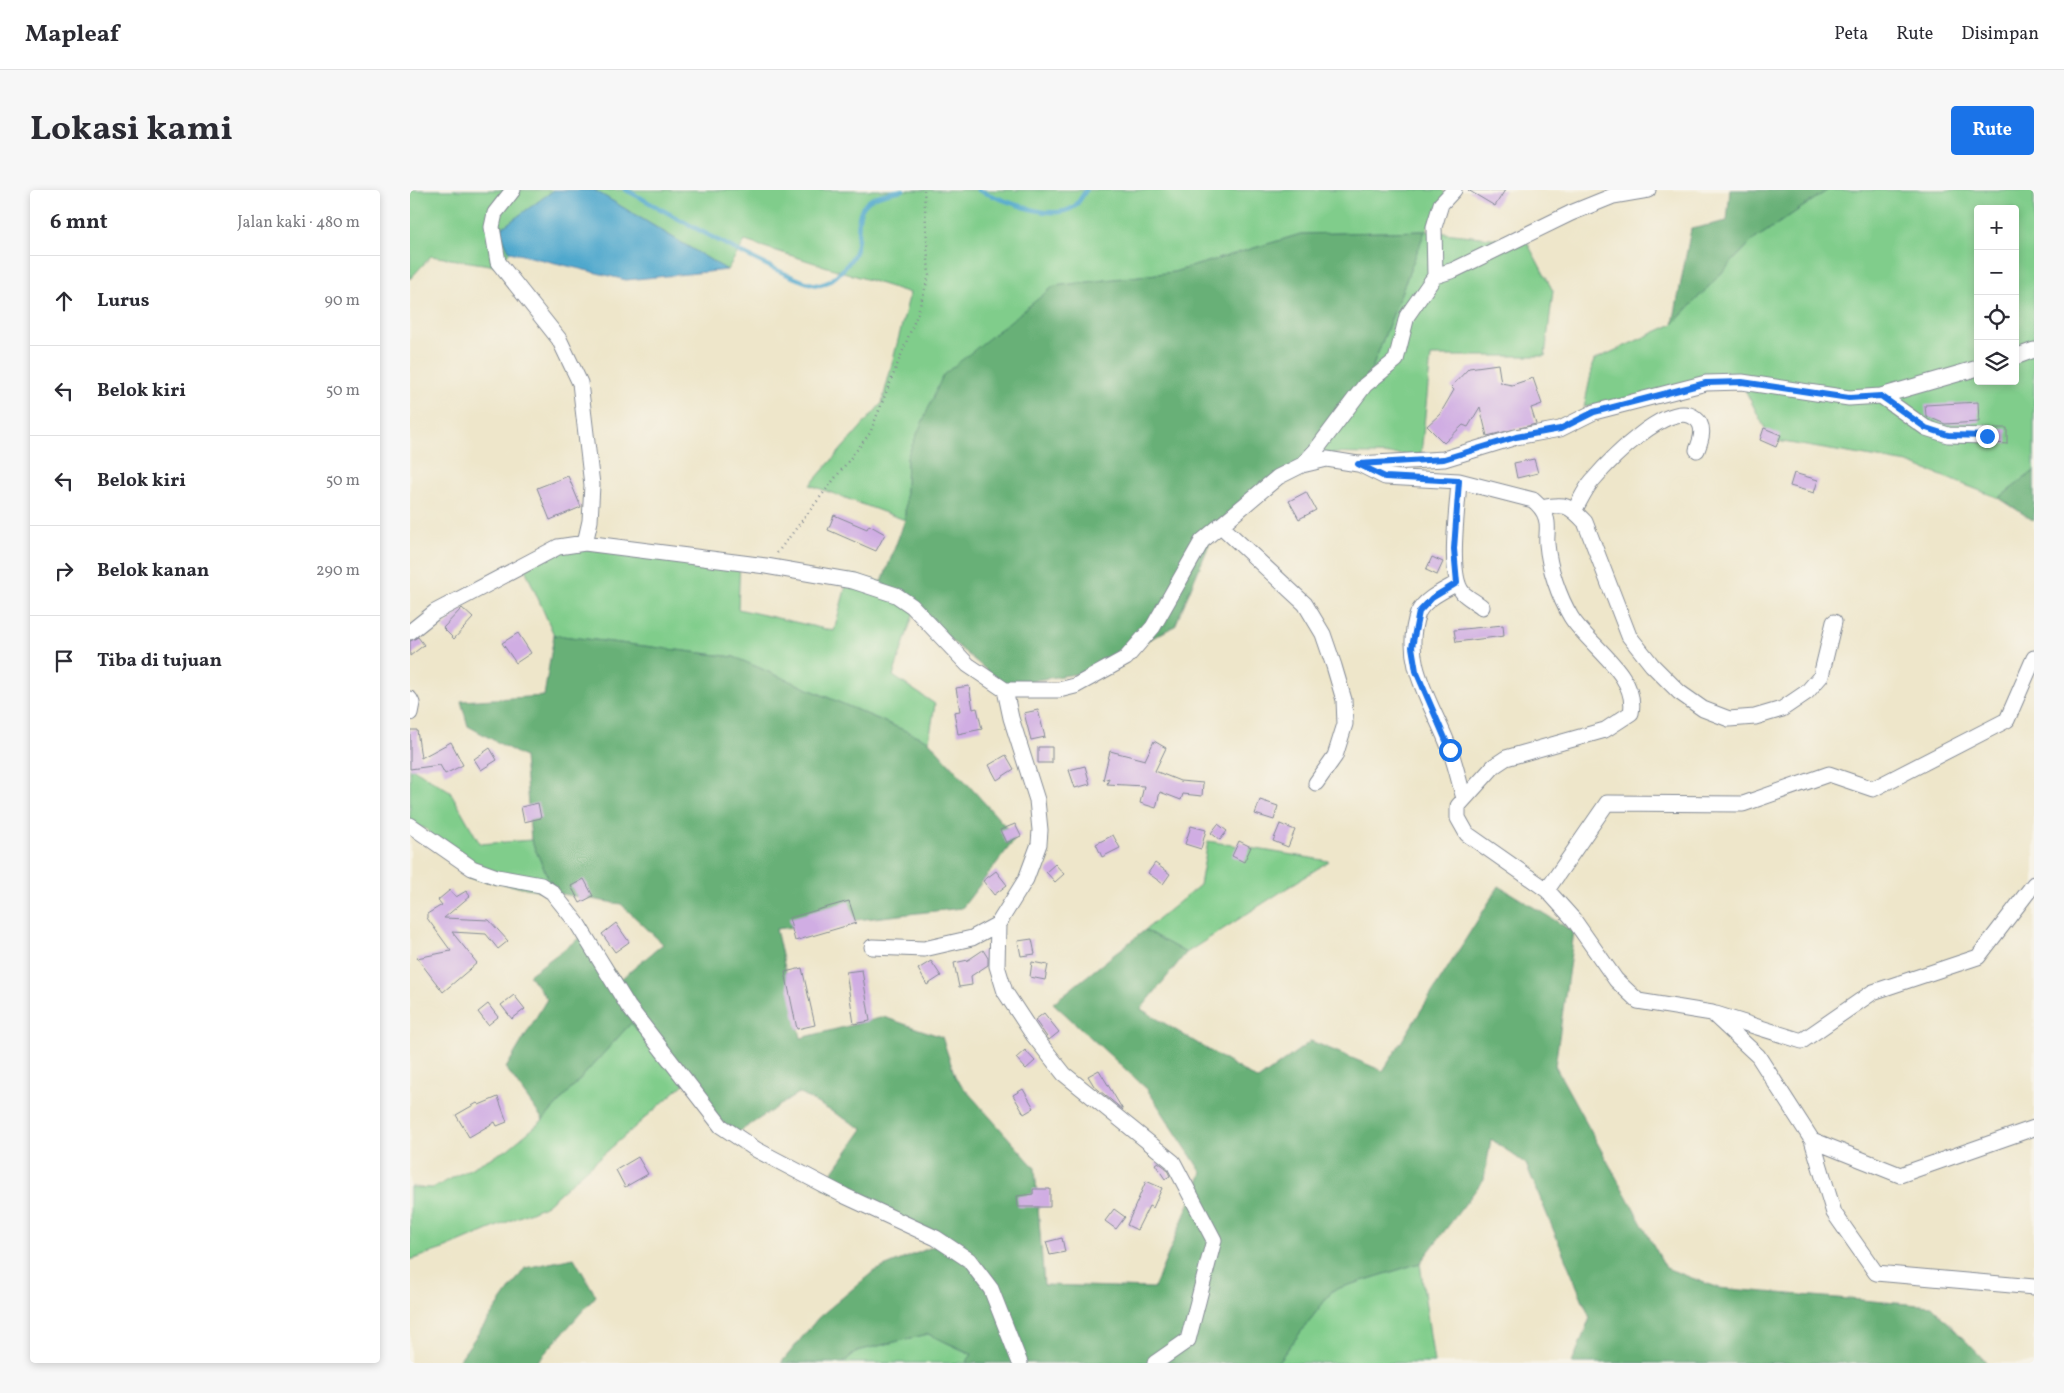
<!DOCTYPE html>
<html lang="id">
<meta charset="utf-8">
<style>
body{margin:0;font-family:Vollkorn,serif;background:#f7f7f7;color:#2b2b33}
.controls{position:absolute;right:15px;top:15px;display:grid;overflow:hidden;border-radius:5px;box-shadow:0 2px 8px #0003}
.controls button{width:45px;height:45px;display:grid;place-items:center;padding:0;border:0;border-bottom:1px solid #e1e1e2;background:#fff;color:#2b2b33;font:25px sans-serif}
.stop{position:absolute;width:15px;height:15px;margin:-11px;border:4px solid #1a73e8;border-radius:50%;background:#fff}
.stop.end{background:#1a73e8;border-color:#fff;box-shadow:0 1px 5px #0008}
.list{margin:0;padding:0;list-style:none}
h2{display:flex;justify-content:space-between;align-items:center;height:65px;margin:0;padding:0 20px;font-size:21px}
h2 small{font-size:16px;font-weight:400;color:#7c7c81}
.list li{display:grid;grid-template-columns:32px 1fr auto;gap:15px;align-items:center;box-sizing:border-box;height:90px;padding:0 20px;border-top:1px solid #e1e1e2}
.list b{display:block;font-size:19px;white-space:nowrap}
.list em{font-size:16px;font-style:normal;color:#7c7c81}
.icon{flex:none;width:28px;height:28px;fill:none;stroke:currentColor;stroke-width:2;stroke-linecap:round;stroke-linejoin:round}
.map{position:relative;flex:none;width:1624px;height:1173px;overflow:hidden;border-radius:5px}
header{display:flex;align-items:center;gap:30px;box-sizing:border-box;height:70px;padding:0 25px;background:#fff;border-bottom:1px solid #e1e1e2}
header strong{font-size:24px}
nav{display:flex;gap:28px;margin-inline-start:auto;font-size:18px}
.intro{display:flex;align-items:center;justify-content:space-between;box-sizing:border-box;height:120px;padding:0 30px}
h1{margin:0;font-size:35px}
.button{padding:12px 22px;border-radius:5px;background:#1a73e8;color:#fff;font-size:18px;font-weight:700}
main{display:flex;gap:30px;padding:0 30px}
aside{flex:1;background:#fff;border-radius:5px;box-shadow:0 2px 8px #0003}
.map>svg:first-child{display:block}
.green{fill:#80cd8b;stroke:#4e7e74;fill-rule:evenodd}
.forest{fill:#68b077;stroke:#42706a}
.water{fill:#50a8cd;stroke:#366c96}
.lines{fill:none;stroke-linecap:round;stroke-linejoin:round}
.stream{stroke:#50a8cd;stroke-width:4.5}
.building{fill:#d0ade3}
.minor-casing{stroke:#848a94;stroke-width:17}
.path{stroke:#848a94;stroke-width:2.5;stroke-dasharray:1 4;stroke-linecap:butt}
.minor{stroke:#fff;stroke-width:15}
.route{stroke:#1a73e8;stroke-width:6}
</style>
<header>
<strong>Mapleaf</strong>
<nav><a>Peta</a><a>Rute</a><a>Disimpan</a></nav>
</header>
<div class="intro"><h1>Lokasi kami</h1><a class="button">Rute</a></div>
<main>
<aside>
<h2>6 mnt<small>Jalan kaki · 480 m</small></h2>
<ul class="list">
<li><svg class="icon" aria-label="ahead" viewBox="0 0 24 24"><path d="M12 20V5M6 11l6-6 6 6"/></svg><div><b>Lurus</b></div><em>90 m</em></li>
<li><svg class="icon" aria-label="left" viewBox="0 0 24 24"><path d="M17 20v-9H6M10 6l-5 5 5 5"/></svg><div><b>Belok kiri</b></div><em>50 m</em></li>
<li><svg class="icon" aria-label="left" viewBox="0 0 24 24"><path d="M17 20v-9H6M10 6l-5 5 5 5"/></svg><div><b>Belok kiri</b></div><em>50 m</em></li>
<li><svg class="icon" aria-label="right" viewBox="0 0 24 24"><path d="M7 20v-9h11M14 6l5 5-5 5"/></svg><div><b>Belok kanan</b></div><em>290 m</em></li>
<li><svg class="icon" aria-label="arrive" viewBox="0 0 24 24"><path d="M6 21V4h12l-3 4 3 4H6"/></svg><div><b>Tiba di tujuan</b></div></li>
</ul>
</aside>
<div class="map">
<svg width="1624" height="1173" viewBox="0 0 1624 1173">
<rect width="100%" height="100%" fill="#f7f3e8"/>
<filter id="ink" filterUnits="userSpaceOnUse"><feTurbulence type="fractalNoise" baseFrequency=".02" numOctaves="2"/><feDisplacementMap in="SourceGraphic" scale="10" xChannelSelector="R" yChannelSelector="G"/><feConvolveMatrix kernelMatrix="1 2 1 2 8 2 1 2 1" color-interpolation-filters="sRGB"/></filter>
<filter id="wash" filterUnits="userSpaceOnUse"><feTurbulence type="fractalNoise" baseFrequency=".0096" numOctaves="4" result="noise"/><feDisplacementMap in="SourceGraphic" scale="20" xChannelSelector="R" yChannelSelector="G"/><feGaussianBlur stdDeviation="1.12" result="paint"/><feColorMatrix in="noise" values="0 0 0 0 0 0 0 0 0 0 0 0 0 0 0 0 0 1.4 0 .05"/><feComposite in="paint" operator="in"/></filter>
<g filter="url(#wash)">
<rect width="100%" height="100%" fill="#eee6ca"/>
<path class="green" d="M0,0H144L89,40L100,62L86,76L21,66L0,89Z
M184,0H1032L1036,4L1016,41L1117,52L1143,101L1135,166H1021L1011,265L906,263L954,199L1015,41L891,44L764,82L645,96L497,267L495,330L400,295L472,213L500,103L335,51L317,80Z
M1418,0H1624V281L1589,308L1498,273L1361,250L1332,194L1174,217L1184,170L1263,134L1342,51ZM1568,19H1605V191H1568Z
M145,357L330,370L328,419L424,441L439,384L472,392L505,419L483,486L525,514L519,551L324,467L144,445L112,372Z
M0,577L40,601L70,654L121,650L145,703L59,688L16,639L0,633Z
M798,651L919,671L776,763L735,740L790,695Z
M221,833L276,892L135,1016L36,1058L0,1070V997L23,998L98,959L133,930Z
M1010,1073L1024,1173H867L923,1100Z
M518,1144L563,1165L556,1173H433L447,1161Z"/>
<path class="forest" d="M1320,0H1418L1342,51L1263,134L1281,39L1317,31Z
M1015,41L954,199L906,263L809,331L765,436L678,482L594,495L472,392L495,330L497,267L533,185L644,96L764,82L891,44Z
M1624,281V331L1589,308Z
M144,445L324,467L519,551L606,648L552,718L366,739L391,848L474,827L532,847L546,889L625,978L634,1095L744,1098L792,983L737,899L643,813L735,740L776,763L731,819L848,890L901,851L973,881L1089,696L1164,742L1145,876L1256,1078L1308,1098L1522,1116L1577,1173H1162L1180,1128L1116,974L1081,949L1074,989L1010,1073L923,1100L867,1173H556L562,1164L518,1144L447,1161L433,1173H371L408,1128L464,1081L534,1052L412,997L453,939L389,903L324,945L221,833L133,930L96,878L137,809L119,785L172,746L211,789L253,754L211,714L145,703L121,650L114,567L58,536L51,511L134,506Z
M164,1068L186,1106L126,1173H47L115,1078Z"/>
<path class="water" d="M144,0H184L317,80L216,90L100,62L89,40Z"/>
<g class="lines">
<path class="stream" d="M216,0C245,15 388,98 410,95C423,93 443,71 446,59C449,49 448,38 449,28C452,6 476,3 493,0
M568,0C592,9 642,34 665,16C669,12 673,5 676,0"/>
</g>
<g id="blocks">
<path class="building" d="M1058,0H1095L1085,16Z
M1088,174L1091,193L1102,195L1123,188L1132,214L1121,218L1126,234L1077,246L1070,217L1058,237L1053,235L1034,253L1017,236L1030,224L1044,200L1041,197L1059,178Z
M1568,212L1569,232L1535,234L1516,226L1515,215Z
M1354,238L1371,245L1366,257L1350,250Z
M1584,238H1597V254L1583,253L1586,246Z
M1124,269L1128,283L1107,288L1104,273Z
M1384,283L1408,290L1404,303L1380,296Z
M158,286L171,317L140,330L127,298Z
M896,302L906,320L889,329L879,311Z
M424,325L457,339L459,335L475,344L466,361L418,340Z
M1022,367L1033,372L1027,385L1016,380Z
M52,418L63,428L44,449L33,438Z
M1093,435L1094,446L1046,452L1044,440Z
M108,443L121,463L106,473L92,453Z
M8,447L14,455L0,466V451Z
M559,496L563,519L567,518L572,539L548,544L544,522L550,521L546,498Z
M628,520L635,547L621,550L614,523Z
M0,540H7L11,568L41,552L53,575L35,584L30,575L0,579Z
M744,551L756,558L745,581L770,591L793,593L792,606L773,604L771,610L750,602L746,618L730,613L734,596L697,594L699,588L693,590L700,561L735,570Z
M628,557H642V573H628Z
M80,558L87,570L71,580L64,569Z
M596,565L604,579L587,590L579,575Z
M675,576L680,594L665,598L659,580Z
M850,610L868,616L864,630L845,624Z
M128,613L131,628L114,632L111,617Z
M605,634L611,646L596,653L590,640Z
M808,634L817,641L810,650L801,643Z
M870,634L885,640L878,657L863,651Z
M781,636L796,640L791,659L775,654Z
M703,645L710,658L692,667L686,654Z
M829,651L841,657L834,672L822,666Z
M745,673L760,684L753,694L738,683Z
M645,674L654,684L645,692L636,682Z
M586,681L597,695L584,705L573,691Z
M174,689L183,706L170,713L161,696Z
M40,700L46,707L56,701L60,706L34,728L79,730L98,751L88,759L76,744L42,742L67,773L33,802L7,768L41,761L17,728V724L32,715L28,710Z
M439,711L446,733L385,751L379,728Z
M206,733L219,752L205,762L192,744Z
M622,749L625,764L611,766L608,751Z
M573,760L578,768V775L561,786L562,795L549,797L544,773L558,770Z
M521,771L531,786L517,795L508,779Z
M622,772L638,775L635,790L620,787Z
M392,778L405,835L387,839L375,782Z
M452,780L460,831L444,834L436,782Z
M104,805L115,819L102,829L91,815Z
M78,814L88,827L78,835L68,822Z
M634,823L649,842L639,850L625,830Z
M615,860L625,871L616,879L606,868Z
M689,880L713,920L684,896L678,886Z
M613,899L624,918L614,924L603,905Z
M88,907L97,932L87,936L85,932L59,947L46,925L67,913L69,915Z
M228,967L238,984L215,997L206,980Z
M748,972L756,978L760,986L755,989L745,974Z
M736,991L752,998L743,1018L739,1016L727,1040L717,1035Z
M623,999H640V1017H608L607,1006L623,1004Z
M704,1019L715,1027L706,1039L695,1031Z
M652,1048L655,1062L640,1065L636,1052Z"/>
</g>
</g>
<g filter="url(#ink)">
<use href="#blocks" fill-opacity="0" stroke="#848a94" stroke-width="1"/>
<g class="lines">
<g class="minor-casing">
<path id="minor" d="M103,0L85,23L82,37L88,72L149,149L170,193L182,295L180,331L175,353
M1025,86L1024,37L1031,14L1044,0
M1605,167L1624,160
M1471,206L1516,238L1538,245L1577,246
M949,274L975,287L1049,291L1123,310C1129,315 1134,320 1136,328C1139,336 1136,346 1137,354C1139,378 1149,407 1161,427C1179,456 1229,485 1221,523L1195,540L1096,568L1084,576L1048,616V628L1057,644L1137,700L1164,730L1206,790L1228,811L1302,823L1348,866L1402,950L1490,985L1624,938
M892,275L906,260L955,195L986,170L997,126L1025,86L1044,80L1161,23L1203,6L1238,0
M1049,291C1048,316 1037,385 1053,403C1058,408 1066,412 1072,417
M1132,318C1155,313 1159,315 1175,332L1219,446L1242,475L1269,502L1293,519L1319,529L1345,527L1372,519L1397,502L1411,486L1424,432
M1164,321C1170,311 1175,299 1182,291C1198,272 1259,208 1285,228C1296,236 1291,250 1287,260
M810,335L895,414L913,444L924,476L934,510L935,534L925,566L906,593
M1047,393C1035,400 1014,409 1008,423C990,473 1024,515 1040,560C1046,576 1049,592 1054,608
M0,442L25,422L148,357L175,353L356,376L443,391L486,405L502,416L558,475L595,500H649L665,496L716,468L743,437L792,351L868,287L892,275L917,269L948,274L1034,269L1106,247L1150,239L1184,222L1296,193L1332,192L1439,208L1471,206L1568,178
M0,509L2,513L0,523
M0,635L62,678L87,687L131,695L142,702L167,733L218,816L311,936L347,960L435,1006L526,1048L559,1070L581,1099L610,1173
M1137,700L1197,613L1333,614L1419,584L1463,599L1597,530L1624,468
M588,734L587,776L595,802L624,846L654,884L763,972L804,1050L778,1150L745,1173
M462,757L514,759L562,748L588,734L616,689L629,654L630,640L627,610L601,528L595,500
M1306,824L1392,851L1463,802L1568,767L1624,694
M1402,950L1424,1023L1466,1083L1624,1097"/>
</g>
<path class="path" d="M367,363L460,243L507,125L519,86L514,0"/>
<use href="#minor" class="minor"/>
</g>
</g>
<g class="lines" filter="url(#ink)">
<path class="route" d="M1040,560L1006,481L1002,457L1009,422L1022,408L1047,393L1044,359L1049,291L975,287L948,274L1034,269L1106,247L1150,239L1184,222L1296,193L1332,192L1439,208L1471,206L1516,238L1538,245L1577,246"/>
</g>
</svg>
<div class="controls">
<button>+</button>
<button>−</button>
<button><svg class="icon" aria-label="locate" viewBox="0 0 24 24"><circle cx="12" cy="12" r="6"/><path d="M12 2v4M12 18v4M2 12h4M18 12h4"/></svg></button>
<button><svg class="icon" aria-label="layers" viewBox="0 0 24 24"><path d="M12 4l9 5-9 5-9-5zM3 14l9 5 9-5"/></svg></button>
</div>
<div class="stop" style="left:1040px;top:560px"></div>
<div class="stop end" style="left:1577px;top:246px"></div>
</div>
</main>
